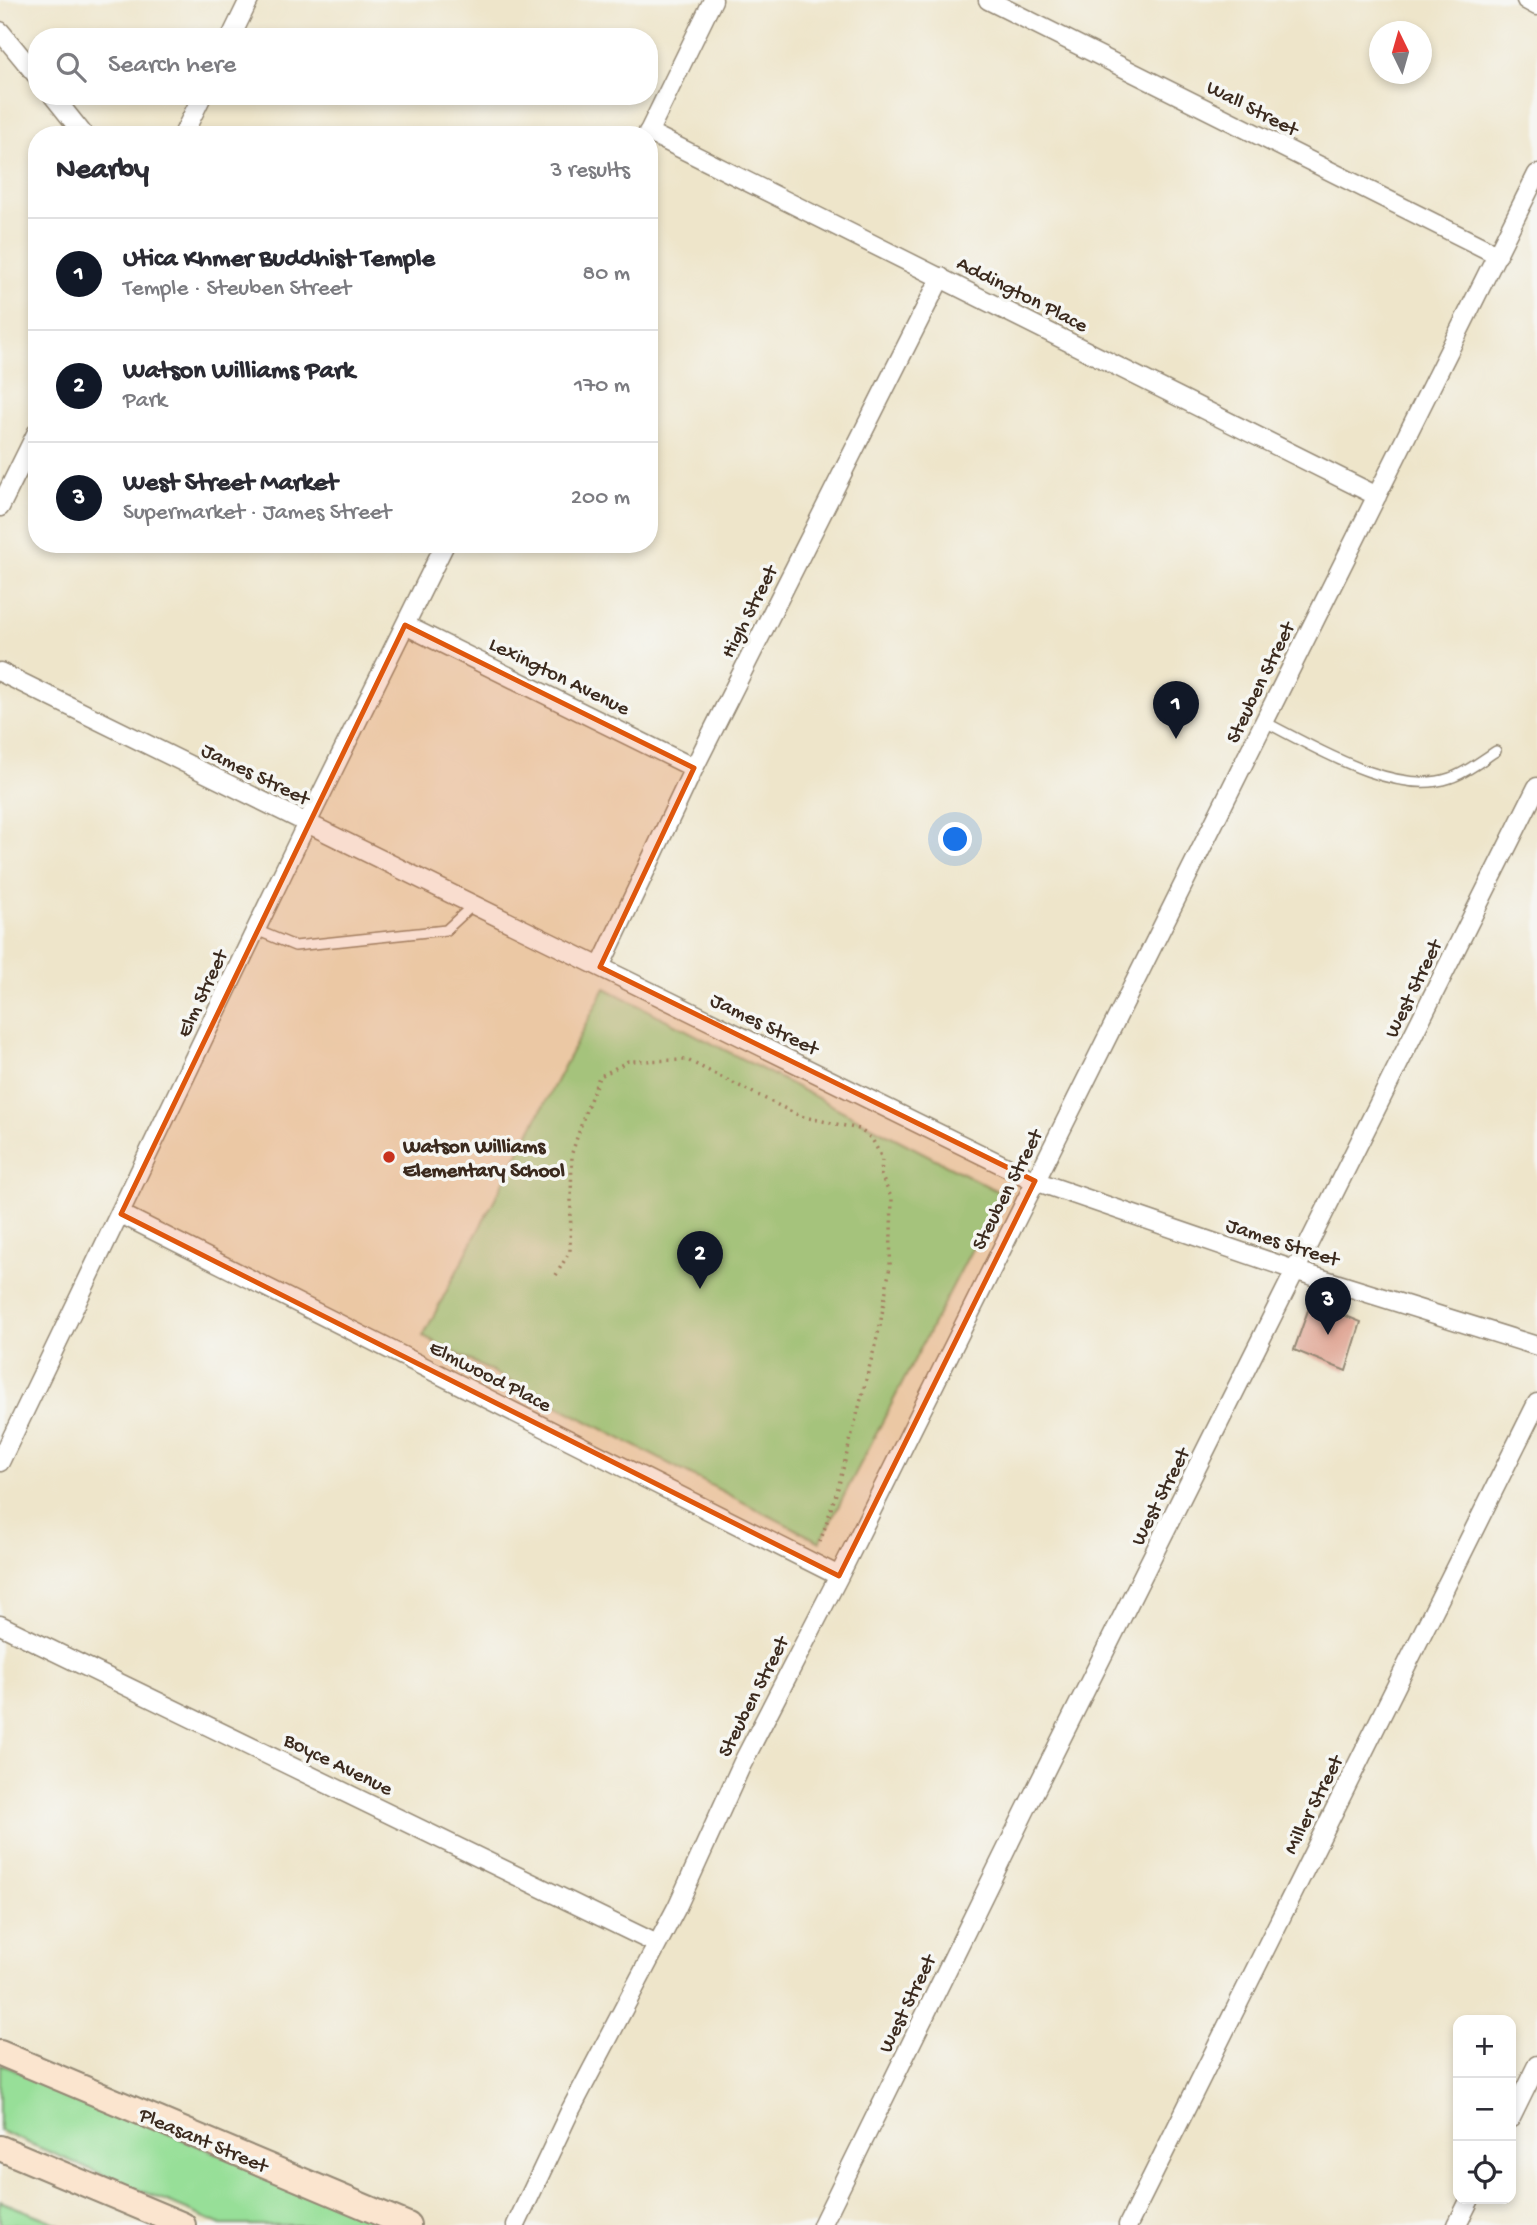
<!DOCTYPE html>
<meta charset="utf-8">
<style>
body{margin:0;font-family:"Gochi Hand",sans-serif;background:#f2f2f3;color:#2b2b33}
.controls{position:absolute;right:21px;bottom:21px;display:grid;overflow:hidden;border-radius:14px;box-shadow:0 4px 10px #0003}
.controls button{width:63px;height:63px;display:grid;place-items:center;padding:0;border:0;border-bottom:2px solid #e1e1e2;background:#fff;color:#2b2b33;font:35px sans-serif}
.compass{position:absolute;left:1369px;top:21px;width:63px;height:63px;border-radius:50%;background:#fff;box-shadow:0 4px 10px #0003;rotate:355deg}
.you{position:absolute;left:956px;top:840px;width:24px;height:24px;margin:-18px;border:5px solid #fff;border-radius:50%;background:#1a73e8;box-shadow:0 0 0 10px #1a73e833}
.badge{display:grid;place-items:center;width:46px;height:46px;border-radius:50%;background:#111827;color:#fff;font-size:23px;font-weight:700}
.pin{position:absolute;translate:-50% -58px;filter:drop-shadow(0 2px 4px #0008)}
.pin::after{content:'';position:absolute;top:37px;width:24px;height:21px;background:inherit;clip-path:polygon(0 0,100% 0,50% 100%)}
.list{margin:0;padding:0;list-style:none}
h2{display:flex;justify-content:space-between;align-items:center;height:91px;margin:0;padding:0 28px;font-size:30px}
h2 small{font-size:23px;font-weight:400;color:#7c7c81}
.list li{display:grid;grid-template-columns:46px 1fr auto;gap:21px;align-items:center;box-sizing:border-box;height:112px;padding:0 28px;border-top:2px solid #e1e1e2}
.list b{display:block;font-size:26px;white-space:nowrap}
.list p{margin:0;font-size:23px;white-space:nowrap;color:#7c7c81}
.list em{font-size:23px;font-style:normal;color:#7c7c81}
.icon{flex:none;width:38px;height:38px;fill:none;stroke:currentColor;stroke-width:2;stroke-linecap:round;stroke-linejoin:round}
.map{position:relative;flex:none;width:1537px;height:2225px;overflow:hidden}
.search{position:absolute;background:#fff;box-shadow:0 4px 10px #0003;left:28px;top:28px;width:630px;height:77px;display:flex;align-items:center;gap:18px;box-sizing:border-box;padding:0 24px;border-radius:28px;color:#7c7c81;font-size:26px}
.panel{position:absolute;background:#fff;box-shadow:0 4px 10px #0003;left:28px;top:126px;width:630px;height:427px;border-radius:28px}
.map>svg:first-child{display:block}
.green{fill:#97df98;stroke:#69845b;stroke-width:2}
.building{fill:#e1aa9a}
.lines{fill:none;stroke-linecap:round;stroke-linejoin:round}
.lane-casing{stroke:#948874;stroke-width:12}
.street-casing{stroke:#948874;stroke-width:21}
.secondary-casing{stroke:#948874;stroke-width:28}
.path{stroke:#948874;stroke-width:3.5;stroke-dasharray:2 5;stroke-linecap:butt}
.lane{stroke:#fff;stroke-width:9}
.street{stroke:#fff;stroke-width:18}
.secondary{stroke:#fbe5cf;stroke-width:24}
.marked{fill:#df570d;fill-opacity:0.2;stroke:#df570d;stroke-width:5;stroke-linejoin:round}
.poi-dot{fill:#c8321e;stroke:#f6f6f2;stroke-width:2.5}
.labels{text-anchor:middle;stroke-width:7;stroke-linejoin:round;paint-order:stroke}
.street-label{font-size:21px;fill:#3b2a1e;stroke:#f6f6f2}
.poi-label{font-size:21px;font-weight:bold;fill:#3b2a1e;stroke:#f6f6f2;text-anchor:start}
</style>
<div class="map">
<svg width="1537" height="2225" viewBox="0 0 1537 2225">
<rect width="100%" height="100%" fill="#f6f6f2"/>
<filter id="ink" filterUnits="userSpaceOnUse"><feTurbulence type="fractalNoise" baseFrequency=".0143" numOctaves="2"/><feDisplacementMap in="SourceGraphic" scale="14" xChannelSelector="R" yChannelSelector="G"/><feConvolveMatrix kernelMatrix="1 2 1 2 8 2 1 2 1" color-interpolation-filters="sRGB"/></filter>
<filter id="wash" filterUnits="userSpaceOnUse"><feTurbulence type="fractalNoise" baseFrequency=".00686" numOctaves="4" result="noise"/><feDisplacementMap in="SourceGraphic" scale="28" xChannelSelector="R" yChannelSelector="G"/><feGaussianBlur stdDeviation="1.57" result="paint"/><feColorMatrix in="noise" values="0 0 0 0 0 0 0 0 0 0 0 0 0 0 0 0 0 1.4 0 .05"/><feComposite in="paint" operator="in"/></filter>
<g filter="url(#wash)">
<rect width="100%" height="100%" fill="#eee5ca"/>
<path class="green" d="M605,988L1001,1193L820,1542L423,1336Z
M0,2064L390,2225H222L0,2131Z
M0,2201L61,2225H0Z"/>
<g id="blocks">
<path class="building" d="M1311,1302L1361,1322L1346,1371L1294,1350Z"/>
</g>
</g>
<g filter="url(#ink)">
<use href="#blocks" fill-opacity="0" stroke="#948874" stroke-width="2"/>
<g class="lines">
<g class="lane-casing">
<path id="lane" d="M1265,722C1314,747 1395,797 1450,778C1466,773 1482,760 1496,751
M256,930L295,946L446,930L473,905"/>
</g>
<g class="street-casing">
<path id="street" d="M988,0L1498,255
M1526,0L1537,6
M0,31L37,76
M231,37L249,0
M53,96L84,135
M648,132L1377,496
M183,135L202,96
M647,135L713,0
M0,507L37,432
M405,625L694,768
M0,672L1035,1181L1297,1271L1537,1346
M600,967L694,768L941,277
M121,1214L839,1576
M0,1462L307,823L445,544
M0,1625L657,1944
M1511,2118L1537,2065
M516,2225L570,2111L677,1907L742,1764L839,1576L1537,174
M822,2225L1025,1811L1537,787
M1128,2225L1537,1403
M1457,2225L1470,2199"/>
</g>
<g class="secondary-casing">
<path id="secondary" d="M0,2053L408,2225
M0,2148L183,2225"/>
</g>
<path class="path" d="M556,1275L570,1251L572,1153L585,1113L599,1077L628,1061L687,1060L800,1116L859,1129L872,1139L882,1158L881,1175L892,1199L890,1266L880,1326L838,1488L820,1542"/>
<use href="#lane" class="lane"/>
<use href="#street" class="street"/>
<use href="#secondary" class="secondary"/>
</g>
</g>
<path class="marked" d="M405,625L694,768L600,967L1035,1181L839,1576L121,1214Z"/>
<circle class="poi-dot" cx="389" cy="1157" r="7"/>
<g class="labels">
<g class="street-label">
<text transform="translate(1253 107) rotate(27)" y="7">Wall Street</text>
<text transform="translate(1023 293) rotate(27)" y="7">Addington Place</text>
<text transform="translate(748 611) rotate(-63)" y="7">High Street</text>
<text transform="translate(560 675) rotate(26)" y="7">Lexington Avenue</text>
<text transform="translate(1259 682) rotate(-64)" y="7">Steuben Street</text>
<text transform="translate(256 773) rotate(26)" y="7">James Street</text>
<text transform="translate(1412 988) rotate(-64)" y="7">West Street</text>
<text transform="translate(201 993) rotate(-65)" y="7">Elm Street</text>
<text transform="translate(765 1023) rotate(26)" y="7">James Street</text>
<text transform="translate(1006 1189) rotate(-63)" y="7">Steuben Street</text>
<text transform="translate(1283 1241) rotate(18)" y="7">James Street</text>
<text transform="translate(491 1375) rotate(27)" y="7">Elmwood Place</text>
<text transform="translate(1159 1496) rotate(-63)" y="7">West Street</text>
<text transform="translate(752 1696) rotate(-63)" y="7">Steuben Street</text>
<text transform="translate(339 1763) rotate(26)" y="7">Boyce Avenue</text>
<text transform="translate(1312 1804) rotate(-63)" y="7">Miller Street</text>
<text transform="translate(906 2003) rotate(-64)" y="7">West Street</text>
<text transform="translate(204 2139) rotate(23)" y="7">Pleasant Street</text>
</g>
<g class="poi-label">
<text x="403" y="1152">Watson Williams<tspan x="403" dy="24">Elementary School</tspan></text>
</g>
</g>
</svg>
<div class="controls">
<button>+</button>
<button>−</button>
<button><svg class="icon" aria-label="locate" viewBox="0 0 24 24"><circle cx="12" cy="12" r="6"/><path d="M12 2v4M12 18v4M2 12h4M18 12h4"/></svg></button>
</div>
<svg class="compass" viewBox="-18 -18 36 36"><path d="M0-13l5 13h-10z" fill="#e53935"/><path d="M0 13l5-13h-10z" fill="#7c7c81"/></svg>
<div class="you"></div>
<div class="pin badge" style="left:1176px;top:739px">1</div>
<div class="pin badge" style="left:700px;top:1289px">2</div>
<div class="pin badge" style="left:1328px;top:1335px">3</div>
<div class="search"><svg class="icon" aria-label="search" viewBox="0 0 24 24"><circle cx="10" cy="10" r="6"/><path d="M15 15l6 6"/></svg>Search here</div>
<section class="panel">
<h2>Nearby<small>3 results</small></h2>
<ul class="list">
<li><span class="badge">1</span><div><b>Utica Khmer Buddhist Temple</b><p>Temple · Steuben Street</p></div><em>80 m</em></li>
<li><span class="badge">2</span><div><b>Watson Williams Park</b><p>Park</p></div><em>170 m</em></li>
<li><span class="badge">3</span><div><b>West Street Market</b><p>Supermarket · James Street</p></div><em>200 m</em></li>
</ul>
</section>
</div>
